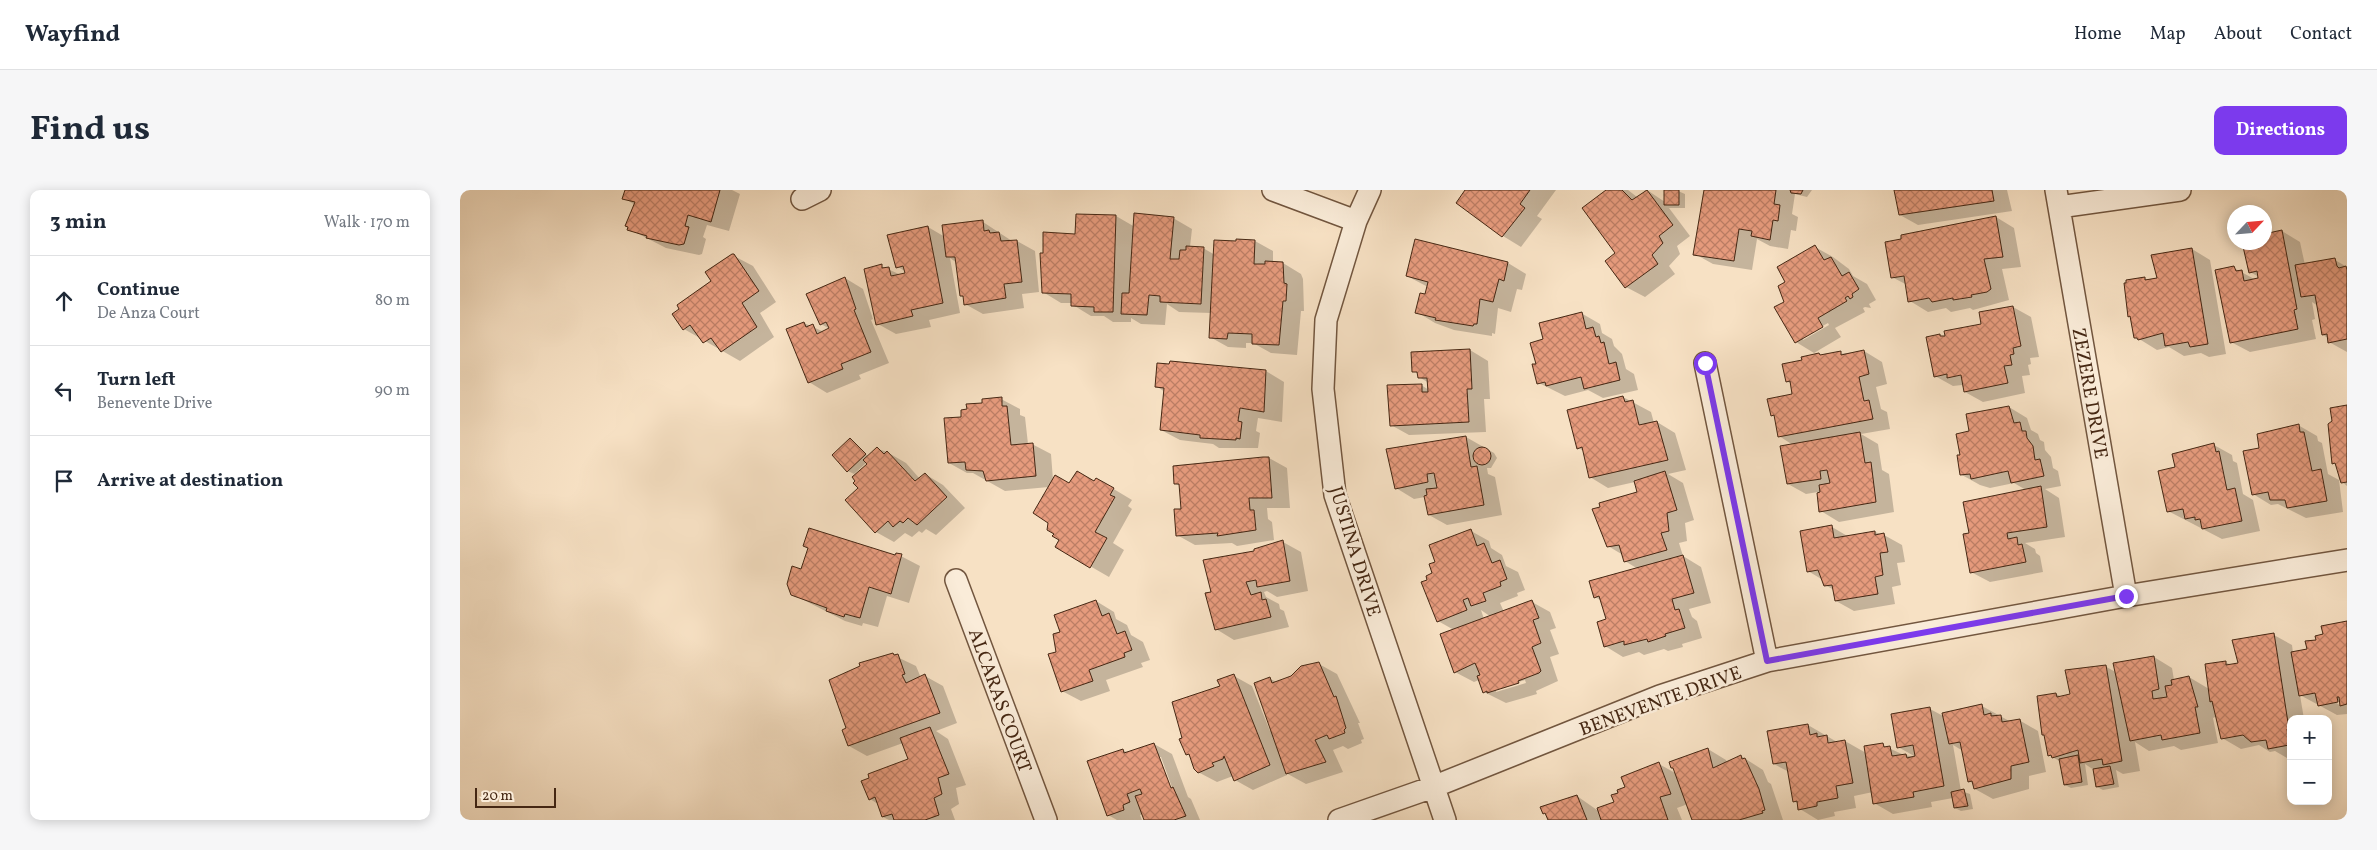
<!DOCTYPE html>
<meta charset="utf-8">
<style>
body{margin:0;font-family:Vollkorn,serif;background:#f6f6f7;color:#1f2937}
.controls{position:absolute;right:15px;bottom:15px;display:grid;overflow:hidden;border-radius:10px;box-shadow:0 2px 12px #0003}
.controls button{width:45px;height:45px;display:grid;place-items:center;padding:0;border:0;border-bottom:1px solid #e0e1e3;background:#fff;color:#1f2937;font:25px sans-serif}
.compass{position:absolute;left:1767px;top:15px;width:45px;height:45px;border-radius:50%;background:#fff;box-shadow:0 2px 12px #0003;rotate:64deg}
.scale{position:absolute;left:15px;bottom:12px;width:81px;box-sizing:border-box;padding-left:5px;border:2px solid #452713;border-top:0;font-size:14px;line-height:18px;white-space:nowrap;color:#452713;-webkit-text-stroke:4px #faecd9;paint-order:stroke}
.stop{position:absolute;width:15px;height:15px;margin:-11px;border:4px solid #7c3aed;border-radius:50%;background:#fff}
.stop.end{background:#7c3aed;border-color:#fff;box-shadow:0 1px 5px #0008}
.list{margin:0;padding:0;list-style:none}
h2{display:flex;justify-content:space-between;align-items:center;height:65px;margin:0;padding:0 20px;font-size:21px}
h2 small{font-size:16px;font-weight:400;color:#747a83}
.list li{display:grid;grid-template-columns:32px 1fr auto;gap:15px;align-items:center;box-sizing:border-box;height:90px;padding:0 20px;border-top:1px solid #e0e1e3}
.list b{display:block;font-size:19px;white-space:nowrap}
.list p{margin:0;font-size:16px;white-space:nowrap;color:#747a83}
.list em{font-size:16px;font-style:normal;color:#747a83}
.icon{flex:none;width:28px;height:28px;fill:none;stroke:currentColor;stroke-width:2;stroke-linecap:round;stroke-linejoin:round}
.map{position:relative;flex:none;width:1887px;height:630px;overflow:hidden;border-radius:10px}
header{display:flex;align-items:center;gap:30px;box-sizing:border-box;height:70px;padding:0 25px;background:#fff;border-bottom:1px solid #e0e1e3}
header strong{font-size:24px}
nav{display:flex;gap:28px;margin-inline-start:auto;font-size:18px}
.intro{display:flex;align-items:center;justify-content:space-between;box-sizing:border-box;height:120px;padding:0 30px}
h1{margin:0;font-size:35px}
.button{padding:12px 22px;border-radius:10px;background:#7c3aed;color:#fff;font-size:18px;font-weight:700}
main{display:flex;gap:30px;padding:0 30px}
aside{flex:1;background:#fff;border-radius:10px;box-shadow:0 2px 12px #0003}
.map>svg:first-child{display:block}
.shadow{fill:#0003;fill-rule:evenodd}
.building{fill:url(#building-cross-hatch);stroke:#452713}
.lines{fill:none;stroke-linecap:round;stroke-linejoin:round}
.minor-casing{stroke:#72563f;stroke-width:24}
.minor{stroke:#faecd9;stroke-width:21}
.route{stroke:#7c3aed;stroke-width:6}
.labels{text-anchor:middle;stroke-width:5;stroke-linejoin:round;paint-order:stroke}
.street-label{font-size:19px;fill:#452713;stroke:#faecd9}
</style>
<header>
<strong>Wayfind</strong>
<nav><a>Home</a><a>Map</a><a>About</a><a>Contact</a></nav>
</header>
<div class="intro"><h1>Find us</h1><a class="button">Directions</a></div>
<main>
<aside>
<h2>3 min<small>Walk · 170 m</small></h2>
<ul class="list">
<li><svg class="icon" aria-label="ahead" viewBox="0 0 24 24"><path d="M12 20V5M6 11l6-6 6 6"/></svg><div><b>Continue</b><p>De Anza Court</p></div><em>80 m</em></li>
<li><svg class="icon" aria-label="left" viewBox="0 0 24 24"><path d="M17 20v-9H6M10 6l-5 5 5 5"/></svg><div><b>Turn left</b><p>Benevente Drive</p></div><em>90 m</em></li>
<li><svg class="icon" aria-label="arrive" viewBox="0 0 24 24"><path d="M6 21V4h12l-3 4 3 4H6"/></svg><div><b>Arrive at destination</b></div></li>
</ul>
</aside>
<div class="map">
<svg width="1887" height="630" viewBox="0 0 1887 630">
<defs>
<pattern id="building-cross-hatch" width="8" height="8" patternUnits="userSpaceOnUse" patternTransform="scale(1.25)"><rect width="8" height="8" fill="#e69b7d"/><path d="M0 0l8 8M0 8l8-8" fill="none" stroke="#bc7e65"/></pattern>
</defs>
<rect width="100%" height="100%" fill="#f7e1c4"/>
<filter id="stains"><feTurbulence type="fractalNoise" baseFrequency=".004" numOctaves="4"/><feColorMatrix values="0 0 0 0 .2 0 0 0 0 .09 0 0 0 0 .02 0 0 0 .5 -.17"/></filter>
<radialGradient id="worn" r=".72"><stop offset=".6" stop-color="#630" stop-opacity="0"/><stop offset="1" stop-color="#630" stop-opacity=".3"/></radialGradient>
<path class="shadow" d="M166,0H272L280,4L269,41L247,35L243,47L246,49L242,64L239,65L206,58L169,39L175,15L164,8Z
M1007,0H1096L1077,26L1082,29L1061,57L1043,46L998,13Z
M1148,0H1168L1177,7L1186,1L1184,0H1187L1205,12L1218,1L1225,4V18H1209L1230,46L1217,56L1220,64L1209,76L1215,84L1185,107L1166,97L1157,63Z
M1245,0H1352L1347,7L1335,4L1332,24L1338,27L1336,41L1331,40L1328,59L1310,56L1297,49L1292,80L1253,74L1235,64Z
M1435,0H1547L1552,21L1458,35L1440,25Z
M656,26L675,37L713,28L732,39L730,57L743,58L755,65V51H795L813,61V73H823L841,84L843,89L844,121H841L837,165L811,163L793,153H786V158L768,157L750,147L751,123L719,122L707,114L705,135L681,134L671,128V132H653L644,126H631L613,115V113H601L583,102L584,64Z
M1536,27L1554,38L1561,77L1542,79L1549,110L1513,120L1510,118L1491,122L1486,118L1468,122L1450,111L1447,95L1432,87L1443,50Z
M523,32L552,51H557L575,61L579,102L562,104L564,118L523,124L505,114V108L501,106L497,73L490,68L500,123L469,130L471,137L436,144L418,134L421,76L441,85L448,83L438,77L468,37L485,47Z
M1822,41L1840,52L1845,75L1875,70L1887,77V162L1869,152L1868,148L1863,145L1858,116L1852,112L1855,129L1852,130L1856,149L1790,162L1771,152L1774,78L1796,90L1799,87L1790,82L1804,52Z
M1355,57L1373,67L1389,79L1393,86L1407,94L1416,110L1409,114L1411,118L1405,117L1403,118L1405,122L1375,138L1381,147L1354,163L1336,152L1325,112L1327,93ZM1368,133L1369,135L1343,150V147Z
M1732,59L1750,70L1766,164L1749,167L1741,163L1724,166L1709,157L1697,160L1676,147L1672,127L1669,126L1684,88L1689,90L1698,89Z
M274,66L293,76L316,112L300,123L314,147L280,171L224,139L253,91Z
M1048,73L1066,84L1062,100L1057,99L1051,122L1038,118L1035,144L1032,143V146L994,140L975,133L957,122L968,97L947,86Z
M385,88L403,99L413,129L411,130L429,173L399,185L401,189L367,203L349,192L344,133L364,142L370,139L361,134Z
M1553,117L1571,127L1579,167L1570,168L1571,174L1568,175L1570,185L1562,186L1565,203L1523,212L1505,202L1502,195L1493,196L1475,186L1480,145L1483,147L1523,135Z
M1121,123L1140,134L1142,143L1152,149L1154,156L1162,164L1166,179L1174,184L1178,200L1143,208L1128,200L1105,206L1079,193L1077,174L1085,150Z
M1010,160L1028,171L1030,209H1024L1026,242L949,245L931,235L961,195L969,200V193L959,187V184L954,181Z
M1404,161L1422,172L1427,194L1416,197L1421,219L1427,222L1430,239L1401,244L1418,254L1422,280L1429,284L1434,322L1379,332L1361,321L1358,302L1346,304L1328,294L1333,255L1319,246L1315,227L1312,225L1334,205L1331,194L1327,191L1362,166Z
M806,181L824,192L822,232L798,228L796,241L800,243L798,258H759L753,254L720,250L701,240L705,202L696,196Z
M1163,207L1191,222L1194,233L1197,232L1215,243L1226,280L1208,284L1223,293L1234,330L1225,333L1227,351L1219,353L1223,366L1241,377L1251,413L1229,419L1232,427L1237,431L1242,448L1222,454L1223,457L1208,461L1204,459L1184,465L1179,462L1163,467L1145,456L1148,430L1142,411L1135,407L1178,379L1165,371L1163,365L1148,356L1179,303L1175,292L1148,298L1130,287L1124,261L1118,258Z
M541,209L560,219V225L565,227L568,254H572L591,264L593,290L609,295L635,293L637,289L672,310L668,316L672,319L653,353L664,360L649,387L597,357L600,350L596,344L589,297L545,301L513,283H507L489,273L503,228L524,215Z
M1549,217L1567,228L1571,240L1578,244L1580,250L1584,252L1585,260L1591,267L1593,278L1598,281L1601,296L1585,299L1599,308L1605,347L1565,353L1575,359L1576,363L1580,366L1583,382L1530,392L1511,382L1510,344L1566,300L1554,293L1530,298L1520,295L1502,285V266L1510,242Z
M1887,217V296L1879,289L1876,275L1873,273L1870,257L1873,256Z
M1838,235L1857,246L1858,251L1862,253L1868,284L1879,290L1883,322L1846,328L1818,314L1811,315L1793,304L1801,259Z
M1006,247L1034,263L1037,268L1031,278H1027L1028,284L1035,287L1042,325L987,335L969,325L965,307L954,309L936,298Z
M390,250L409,267L418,259L427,262L446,273L460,289L465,284L483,295L505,318L476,345L466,339L462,343L459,341L452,347L445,343L434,352L416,342L400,298L409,274L407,272L394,284L388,281Z
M1754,255L1772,265L1773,271L1777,273L1783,304L1793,310L1800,341L1762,349L1708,321L1716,278Z
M809,268L827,278L830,318H807L808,329L812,332L814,350L777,356L772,353L735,355L717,345L722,320L720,296L715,293Z
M1372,337L1389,347L1415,342L1424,345L1442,355L1445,372L1437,373L1441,395L1432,397L1435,414L1394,421L1376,411L1374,400L1365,395L1363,390L1348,381Z
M1011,341L1029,351L1031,358L1042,365L1046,376L1058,382L1065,400L1057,403L1058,406L1040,413L1044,422L1072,412L1090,422L1096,438L1090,440L1099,464L1090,467L1098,491L1076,501L1077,504L1046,513L1024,502L1019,490L1014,492L995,482L994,440L978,431L969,391L977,372ZM1021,420L1031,427L1024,429ZM1065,490L1066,493L1036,502V499Z
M823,352L841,362L848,401L817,407L807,401L804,402L806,407L819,414L820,419L824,421L829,437L774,450L756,439L752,402L796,362Z
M437,364L460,376L449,413L427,406L418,437L403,433L402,436L385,431L332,404L342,380L436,366Z
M636,411L654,422L656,429L667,435L671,445L683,452L690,470L681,473L683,477L646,490L650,501L621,511L602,501L598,462L602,443Z
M1887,432V524L1877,525L1840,505L1844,529H1831V568H1827L1815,561L1810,562L1799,555L1781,559L1762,548L1757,526L1753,528L1758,553L1721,560L1714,556L1689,561L1675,552L1680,581L1663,584L1656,580L1659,597L1643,600L1637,597L1634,580L1625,574L1628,595L1611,598L1605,595L1601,572L1589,565L1596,504L1602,507L1611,505L1645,476L1657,483L1694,467L1712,478L1714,490L1729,487L1749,499L1765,472L1771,475L1780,474L1814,445L1832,455L1833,463L1848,460L1857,451ZM1873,508L1881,513V516L1872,510Z
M433,465L456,476L461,488L465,486L483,496L497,533L476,541L488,549L506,595L496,598L499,614L491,619L495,630H429L423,627L418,614L410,609L450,570L443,553L407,566L389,556L388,539Z
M859,474L877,484L900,533H898L904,549L901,550L902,553L888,559L883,556L873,560L883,582L846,594L826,583L827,585L793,600L775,590L773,586L757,592L738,582L731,567L727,564L761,497L774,486L792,496L810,541L812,540L810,489L817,492Z
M1522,516L1551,532L1559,530L1578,541L1586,582L1569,586V599L1533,609L1515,599L1514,594L1509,591L1503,561L1493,555L1501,601L1510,604L1513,619L1501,621L1495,618L1493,608L1471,612L1472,617L1433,624L1414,613L1413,602L1394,606L1396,618L1374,622L1375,626L1358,630L1340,619L1338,614L1334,611L1329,582L1314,574L1348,535L1377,552L1385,551L1406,563L1422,555L1444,565L1456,567L1438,557L1470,519L1485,527Z
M694,554L712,564L728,607L731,609L740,630H685L683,624L680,625L682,630H657L648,625L663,560L668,563ZM698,567H701L714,603L712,604Z
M1248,559L1266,570L1267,573L1281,566L1303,580L1308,592L1311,594L1323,630H1234L1228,614L1217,618L1222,630H1088L1082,617L1117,606L1137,620L1155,613L1160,603L1199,574L1217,584L1212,577Z"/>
<path class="building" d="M165,0H260L251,32L228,25L225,36L229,37L224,54L219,55L186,48L187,46L167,40L168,37L165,36L175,12L162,9Z
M1005,0H1070L1060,14L1065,18L1042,47L996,13Z
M1146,0H1162L1172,10L1187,0L1213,35L1199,46L1203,53L1192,65L1198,74L1165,98L1145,71L1155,63L1122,18Z
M1204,0H1219V15H1204Z
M1244,0H1316L1314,14L1320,15L1318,31L1313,30L1310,50L1291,46L1292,41L1279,39L1274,71L1233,65Z
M1330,0H1343L1341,4L1331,3Z
M1434,0H1532L1534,11L1439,25Z
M674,23L714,27L710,69H719L720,60H726V56L744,57L741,114L700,112V106L689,105L687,125L661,124L662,103H669Z
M616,24L656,25L653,122H634V117L611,116V104L582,103L580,63H583V42L615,44Z
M1536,26L1543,67L1524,69L1531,99L1527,102L1511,105L1512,107L1493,110V108L1472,112L1469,108L1448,112L1444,86L1431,88L1425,52L1441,49V45Z
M523,30L524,41L529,40L530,43L539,42L541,51L557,50L562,92L544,94L546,108L504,115L503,106H500L495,67H486L482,35Z
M468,36L483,113L451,120L453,126L416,135L404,79L422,74V78L429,77L431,86L445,83L443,76L436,78L427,45Z
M1822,40L1837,119L1834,120L1838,139L1770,153L1755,80L1774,76L1776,81L1782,80L1784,91L1798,88L1797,81L1789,83L1782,52H1804V44Z
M776,49L795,50L794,74H805V71L823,72L824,93L827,94L826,111H823L819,155L792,154V144L768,143L767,149L749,148L754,50L776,51Z
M955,49L1048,72L1044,91L1039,89L1033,112L1020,109L1017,134H1014L1013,136L975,130L976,128L955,123L960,103L965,104L968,92L946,86Z
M1355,55L1364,70L1371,67L1382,86L1389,82L1399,99L1392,104L1393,107L1390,109L1388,106L1385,108L1387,111L1358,128L1363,137L1335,153L1314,117L1324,112L1318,96L1325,92L1317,77Z
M1732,58L1748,154L1730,157L1728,152L1705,156L1703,143L1678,150L1677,148H1674L1670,126L1668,127L1664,93H1666V90L1685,87V90L1697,88L1691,65Z
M272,64H274L299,101L282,113L297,137L261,162L251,148L243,153L230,135L223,140L212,124L219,119L217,115L251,91L245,82Z
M1875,68L1877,76L1879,78L1886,76L1887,80V149L1868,153L1867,144L1862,145L1855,105L1841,107L1835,75Z
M385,87L396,119L394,120L411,162L381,174L383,179L348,193L326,139L344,132L346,137L353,134L357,144L369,138L366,132L360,135L346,104Z
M1553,116L1561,156L1553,158L1554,164L1550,165L1552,175L1544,176L1548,193L1504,202L1501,185L1487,188V184L1474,187L1466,147L1480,144V146H1485L1484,141L1521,134L1519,122Z
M1122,122L1126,139L1133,137L1136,147L1139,146L1141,153L1144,152L1149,174L1156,172L1160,190L1124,199L1121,187L1086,196L1085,192L1077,194L1072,174H1076L1070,153L1083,149L1079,133Z
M1010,159L1012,199H1007L1009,232L930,236L927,195L962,194V202H968L967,188H958L957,182H952L951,162Z
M1404,160L1409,184L1399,187L1404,211L1409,210L1413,229L1318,247L1314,225L1311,226L1307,209L1332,204L1330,191L1326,192L1322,174L1342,170L1341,167L1359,163L1360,165L1381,161V165Z
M710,171L806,180L804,222L780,218L778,231L782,232L780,249L776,248V250L740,248V245L700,240L704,198L695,197L697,173L709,174Z
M1163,206L1165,212L1173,210L1179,235L1197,231L1208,270L1129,288L1122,257L1117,259L1107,220Z
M542,207V216H547L551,255L573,253L576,286L526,291L523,281L506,280L505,272L488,273L484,228L501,227V220L507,219L506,214L522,213V209Z
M1887,215V292L1881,293L1875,273L1872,274L1868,234L1872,231L1870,218Z
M1549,216L1554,233L1560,232L1562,241H1566L1567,248L1573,256L1575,270L1580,269L1584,286L1551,293L1548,281L1511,289L1510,284L1500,285L1497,265H1500L1496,244L1509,241L1506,224Z
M1839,234L1840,242H1844L1852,281L1861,279L1867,311L1827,318L1825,310H1810L1808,302L1792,305L1783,261L1799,258L1797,244Z
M1400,242L1405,273L1411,272L1416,312L1359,322L1357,303L1360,302L1359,295L1370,293L1367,280L1360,281L1361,289L1327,294L1320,256Z
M1006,246L1011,277L1017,276L1024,315L968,325L964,306L967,305L966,299L977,298L974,283L967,284L968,292L935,299L926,259Z
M390,248L406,264L387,282L372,265Z
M1754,253L1756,262L1759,261L1767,300L1775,298L1782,331L1742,339L1740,329L1735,330V327L1725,329L1723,319L1707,322L1698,281L1715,277L1712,264Z
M1013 266a9 9 0 1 1 18 0a9 9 0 1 1-18 0Z
M417,257L424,264L427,261L455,291L465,283L487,307L457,335L448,328L443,333L440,331L433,337L428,331L415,343L385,310L398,298L393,293L395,291L392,287L407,274L403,270Z
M803,267H809L812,308H789L790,320H794L796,340L757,346L758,343L716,346L714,319H721L719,294H714L713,276Z
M617,281L634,291L636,288L654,298L650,305L655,307L635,342L647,348L630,378L595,357L599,350L592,346L594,344L587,340L588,333L573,323L595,285L609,293Z
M1205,281L1217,320L1207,323L1209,341L1201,343L1207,360L1164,372L1159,355L1147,357L1132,319L1140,317L1139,313L1177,302L1174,291Z
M1581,296L1587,337L1547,343L1548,349L1557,347L1558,355L1562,354L1566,372L1510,383L1503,344L1509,343L1503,312Z
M1372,335L1374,348L1415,341V345L1424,343L1428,362L1420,363L1423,385L1415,387L1418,404L1375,411L1372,395L1364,396L1358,380L1347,382L1340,341Z
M349,338L435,365L436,363L442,364L431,404L409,397L400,428L385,424L384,427L366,421L367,418L331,405L327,394L332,376L341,379L348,358L343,356Z
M1011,339L1017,356L1024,353L1032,373L1040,370L1047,389L1040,392L1041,396L1023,403L1026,411L1011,416L1008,408L1003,410L1007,420L977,432L961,392L967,390L966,386L972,383L969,374L975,372L969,355Z
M823,350L830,391L797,397L796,390L786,392L791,405L801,402L802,410L806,409L811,427L755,440L745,403L751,402L743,370L794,361V359Z
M1223,365L1234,403L1212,409L1215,420L1219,419L1225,438L1205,444L1206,446L1188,452L1187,449L1164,455V451L1144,457L1137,432L1146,429L1139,406L1134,408L1129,391Z
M636,410L642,426L649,423L657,444L665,441L672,460L664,463L665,467L629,480L633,491L601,502L588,464L596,462L593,444L600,442L594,425Z
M1072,410L1079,428L1073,430L1081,453L1072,457L1081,481L1079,483L1058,491L1059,493L1027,503V501L1023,503L1017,486L1020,485L1015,473L994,483L980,444Z
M1887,431V514L1880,516L1879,507H1877L1878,512L1858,516L1855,503L1839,506L1831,462L1847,459L1845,451L1856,450L1855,446L1863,444L1861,436Z
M1814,443L1829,539H1827L1829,555L1808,559L1806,550L1791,552L1783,545L1761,549L1752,511L1750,512L1745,474L1766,471V475L1778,473L1772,450Z
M433,463L434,465L438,464L445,484L442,485L446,493L465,484L480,523L388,556L382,540L386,538L369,490L400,476L399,473Z
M1694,466L1699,499L1692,501L1693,509L1707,507L1705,496L1712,495L1711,490L1729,486L1738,517H1735L1740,543L1702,550L1701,545L1670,551L1653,473Z
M859,472L874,507L876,506L886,538L884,540L885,543L869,549L867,545L855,550L866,572L826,584L794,493L810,487L812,493L831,486L841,476Z
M1646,475L1662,571L1643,575L1642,569L1620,573L1618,560L1592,568L1591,565L1588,566L1584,545H1582L1577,506L1596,503L1597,507L1610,504L1605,480Z
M774,484L810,575L774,591L764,566L763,569L752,573L754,576L738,583L734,579L729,564L726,565L719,549L722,548L712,512L760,496L757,490Z
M1522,514L1524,525L1531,523V526L1541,525L1542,532L1560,529L1569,572L1551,576V589L1514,599L1512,591L1508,592L1500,552L1489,554L1482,523Z
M1470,517L1484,596L1453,602L1454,607L1413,614L1404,556L1423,553L1424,557L1430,556L1432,566L1446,564L1447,568L1455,566L1453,555L1437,558L1431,524Z
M1348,534L1350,545L1357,543V547L1367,545L1368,553L1385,550L1393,593L1376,596L1378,608L1357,612V616L1338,620L1337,611L1333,612L1326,572L1313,574L1307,541Z
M470,537L489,584L478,588L482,604L474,608L479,625L465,630H434L432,624L422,627L415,607L409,610L401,591L409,588L408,584L448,569L440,548Z
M694,553L711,598L713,597L726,626L714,630H684L675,606L682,604L680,599L667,604L670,612L663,615L664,620L647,626L627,571L663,559L664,563Z
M1248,558L1253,578L1281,565L1282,569L1285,568L1299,599L1305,620L1302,621L1303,623L1279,630H1232L1213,578H1211L1209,572Z
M1618,565L1622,592L1604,595L1599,569Z
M1199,572L1211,604L1200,607L1208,630H1141L1137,618L1154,612L1151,605L1158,603L1157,600L1165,597L1161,587Z
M1650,576L1654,594L1636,597L1633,579Z
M1504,599L1508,616L1494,618L1491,602Z
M1117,605L1127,630H1088L1085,623L1083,624L1080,617Z"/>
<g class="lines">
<g class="minor-casing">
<path id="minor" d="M813,0L896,31
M910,0L896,31L866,130L863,199L875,305L985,630
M1596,0L1666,406
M342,9L360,0
M1599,17L1720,0
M1245,173L1307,471
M496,390L586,630
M879,630L973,597L1200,506L1307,471L1666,406L1887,370"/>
</g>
<use href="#minor" class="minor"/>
</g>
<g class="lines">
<path class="route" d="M1245,173L1307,471L1666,406"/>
</g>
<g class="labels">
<g class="street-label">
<text transform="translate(1631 203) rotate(80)" y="7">ZEZERE DRIVE</text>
<text transform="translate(896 361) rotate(73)" y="7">JUSTINA DRIVE</text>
<text transform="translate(541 510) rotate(70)" y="7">ALCARAS COURT</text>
<text transform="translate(1200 510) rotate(-20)" y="7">BENEVENTE DRIVE</text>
</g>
</g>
<rect width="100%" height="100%" filter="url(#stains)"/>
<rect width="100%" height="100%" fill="url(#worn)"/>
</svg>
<div class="controls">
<button>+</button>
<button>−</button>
</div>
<svg class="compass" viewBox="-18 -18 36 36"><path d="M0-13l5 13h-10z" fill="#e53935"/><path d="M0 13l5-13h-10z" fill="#747a83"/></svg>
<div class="scale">20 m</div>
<div class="stop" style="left:1245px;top:173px"></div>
<div class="stop end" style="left:1666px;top:406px"></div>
</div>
</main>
